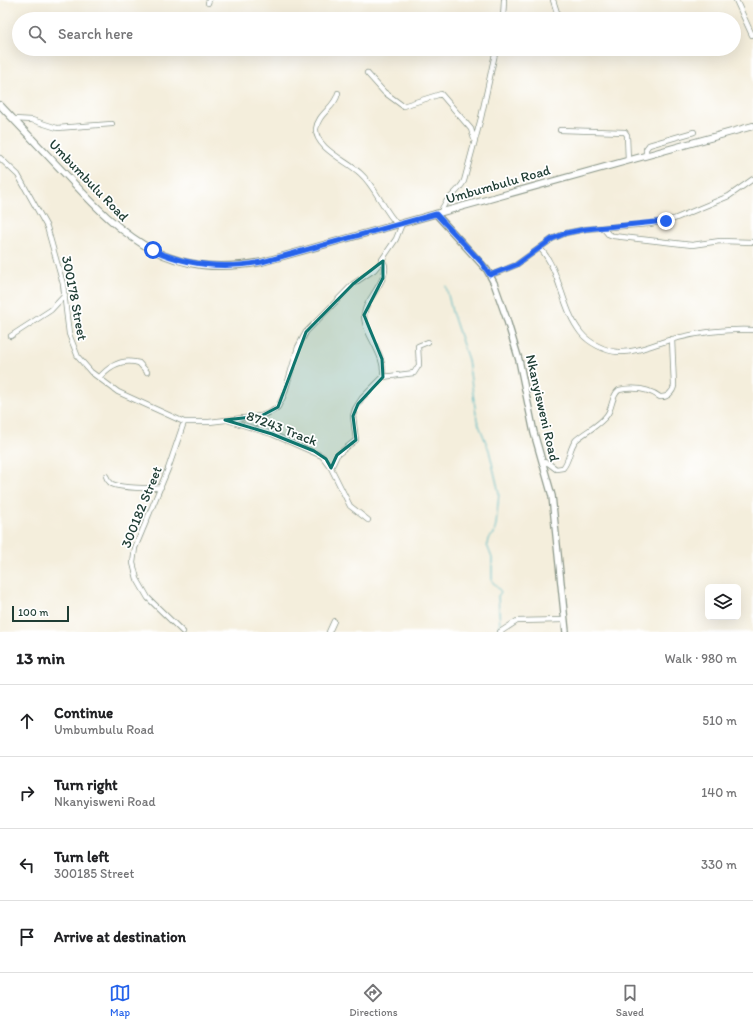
<!DOCTYPE html>
<meta charset="utf-8">
<style>
body{margin:0;font-family:Itim,sans-serif;background:#f6f6f6;color:#202124}
.controls{position:absolute;right:12px;bottom:12px;display:grid;overflow:hidden;border-radius:6px;box-shadow:0 4px 16px #0002}
.controls button{width:36px;height:36px;display:grid;place-items:center;padding:0;border:0;border-bottom:1px solid #e0e0e0;background:#fff;color:#202124;font:20px sans-serif}
.scale{position:absolute;left:12px;bottom:10px;width:57px;box-sizing:border-box;padding-left:4px;border:2px solid #1f3d34;border-top:0;font-size:11px;line-height:14px;white-space:nowrap;color:#1f3d34;-webkit-text-stroke:3px #fff;paint-order:stroke}
.stop{position:absolute;width:12px;height:12px;margin:-9px;border:3px solid #2563eb;border-radius:50%;background:#fff}
.stop.end{background:#2563eb;border-color:#fff;box-shadow:0 1px 4px #0008}
.list{margin:0;padding:0;list-style:none}
h2{display:flex;justify-content:space-between;align-items:center;height:52px;margin:0;padding:0 16px;font-size:17px}
h2 small{font-size:13px;font-weight:400;color:#757577}
.list li{display:grid;grid-template-columns:26px 1fr auto;gap:12px;align-items:center;box-sizing:border-box;height:72px;padding:0 16px;border-top:1px solid #e0e0e0}
.list b{display:block;font-size:15px;white-space:nowrap}
.list p{margin:0;font-size:13px;white-space:nowrap;color:#757577}
.list em{font-size:13px;font-style:normal;color:#757577}
.icon{flex:none;width:22px;height:22px;fill:none;stroke:currentColor;stroke-width:2;stroke-linecap:round;stroke-linejoin:round}
.map{position:relative;flex:none;width:753px;height:632px;overflow:hidden}
.search{position:absolute;background:#fff;box-shadow:0 4px 16px #0002;left:12px;right:12px;top:12px;height:44px;display:flex;align-items:center;gap:10px;box-sizing:border-box;padding:0 14px;border-radius:22px;color:#757577;font-size:15px}
.sheet{height:340px;background:#fff}
nav{display:flex;justify-content:space-around;align-items:center;box-sizing:border-box;height:56px;border-top:1px solid #e0e0e0;background:#fff;font-size:11px;color:#757577}
nav a{display:grid;justify-items:center;gap:2px}
nav .on{color:#2563eb}
.map>svg:first-child{display:block}
.lines{fill:none;stroke-linecap:round;stroke-linejoin:round}
.stream{stroke:#42b1be;stroke-width:1}
.minor-casing{stroke:#8a9688;stroke-width:6}
.tertiary-casing{stroke:#8a9688;stroke-width:8}
.secondary-casing{stroke:#8a9688;stroke-width:8}
.minor{stroke:#fff;stroke-width:4.5}
.tertiary{stroke:#fff;stroke-width:5.5}
.secondary{stroke:#fff;stroke-width:6}
.route{stroke:#2563eb;stroke-width:5}
.marked{fill:#0f766e;fill-opacity:0.2;stroke:#0f766e;stroke-width:3;stroke-linejoin:round}
.labels{text-anchor:middle;stroke-width:3.5;stroke-linejoin:round;paint-order:stroke}
.street-label{font-size:14px;fill:#1f3d34;stroke:#fff}
</style>
<div class="map">
<svg width="753" height="632" viewBox="0 0 753 632">
<rect width="100%" height="100%" fill="#fff"/>
<filter id="ink" filterUnits="userSpaceOnUse"><feTurbulence type="fractalNoise" baseFrequency=".025" numOctaves="2"/><feDisplacementMap in="SourceGraphic" scale="8" xChannelSelector="R" yChannelSelector="G"/><feConvolveMatrix kernelMatrix="1 2 1 2 8 2 1 2 1" color-interpolation-filters="sRGB"/></filter>
<filter id="wash" filterUnits="userSpaceOnUse"><feTurbulence type="fractalNoise" baseFrequency=".012" numOctaves="4" result="noise"/><feDisplacementMap in="SourceGraphic" scale="16" xChannelSelector="R" yChannelSelector="G"/><feGaussianBlur stdDeviation="0.9" result="paint"/><feColorMatrix in="noise" values="0 0 0 0 0 0 0 0 0 0 0 0 0 0 0 0 0 1.4 0 .05"/><feComposite in="paint" operator="in"/></filter>
<g filter="url(#wash)">
<rect width="100%" height="100%" fill="#f4eedc"/>
<g class="lines">
<path class="stream" d="M446,286L452,312L468,360L477,420L489,450L499,493L496,525L494,534L488,539L487,545L492,558V581L501,592L498,596L500,626L495,632"/>
</g>
</g>
<g filter="url(#ink)">
<g class="lines">
<g class="minor-casing">
<path id="minor" d="M553,0L559,19
M736,0L752,35
M208,3L209,0
M503,19L504,0
M367,73L384,92L403,106L441,94L471,129L474,139
M338,93C335,108 318,113 316,129C315,148 347,161 360,173C376,187 383,210 398,225
M14,119L32,120L57,128L112,124
M560,130L625,132L627,135L628,161
M646,156V149L649,145L694,132
M0,158L18,175L47,227L63,284L69,334L78,357L91,372L118,392L184,422H209L261,416L271,412L278,407L284,395L298,347L306,332L353,284L374,270L379,264L396,239L402,224
M441,213C443,199 458,194 464,181L481,118L496,49
M603,228L608,234L613,236L692,245L720,241L753,242
M540,248C561,271 561,308 581,333C589,343 605,351 618,352C638,353 658,342 677,338C702,332 727,329 753,330
M491,275L516,265L552,239L566,233L586,229L650,224L674,219L729,196L753,179
M11,336L51,310L65,295
M383,377L414,373L419,365L418,346L428,342
M99,378C109,366 122,358 139,363L147,372
M227,420L272,434L322,456L331,468L350,506L368,520
M543,462L548,463L556,469L563,468C570,460 569,448 576,440C586,431 599,426 607,415C613,407 611,396 619,390C634,387 649,389 660,397C667,398 673,392 674,386L672,339
M331,468L337,455L356,440L353,416L355,409L362,398L383,377C386,351 359,330 365,310C368,297 394,273 382,260
M106,476C107,479 109,482 112,484C121,488 151,489 161,487
M183,632L148,598L137,579L133,563L135,548L168,469L184,422
M329,632L334,621
M500,632L517,621L564,620"/>
</g>
<g class="tertiary-casing">
<path id="tertiary" d="M436,214L487,270L494,283L506,317L519,360L534,433L552,496L566,632"/>
</g>
<g class="secondary-casing">
<path id="secondary" d="M0,105C23,129 46,154 69,178C127,241 170,279 262,262L753,126"/>
</g>
<use href="#minor" class="minor"/>
<use href="#tertiary" class="tertiary"/>
<use href="#secondary" class="secondary"/>
</g>
</g>
<g class="lines" filter="url(#ink)">
<path class="route" d="M153,250C188,266 224,269 262,262L436,214L482,263L490,275L516,265L552,239L566,233L586,229L666,221"/>
</g>
<path class="marked" d="M383,261V278L364,315L382,359L383,377L358,404L353,416L356,440L337,455L331,468L326,459L314,451L272,434L225,420L261,416L278,407L306,332L353,284Z"/>
<g class="labels">
<g class="street-label">
<text transform="translate(89 180) rotate(46)" y="5">Umbumbulu Road</text>
<text transform="translate(498 184) rotate(-16)" y="5">Umbumbulu Road</text>
<text transform="translate(75 298) rotate(79)" y="5">300178 Street</text>
<text transform="translate(543 408) rotate(77)" y="5">Nkanyisweni Road</text>
<text transform="translate(282 428) rotate(21)" y="5">87243 Track</text>
<text transform="translate(141 507) rotate(-68)" y="5">300182 Street</text>
</g>
</g>
</svg>
<div class="controls">
<button><svg class="icon" aria-label="layers" viewBox="0 0 24 24"><path d="M12 4l9 5-9 5-9-5zM3 14l9 5 9-5"/></svg></button>
</div>
<div class="scale">100 m</div>
<div class="stop" style="left:153px;top:250px"></div>
<div class="stop end" style="left:666px;top:221px"></div>
<div class="search"><svg class="icon" aria-label="search" viewBox="0 0 24 24"><circle cx="10" cy="10" r="6"/><path d="M15 15l6 6"/></svg>Search here</div>
</div>
<section class="sheet">
<h2>13 min<small>Walk · 980 m</small></h2>
<ul class="list">
<li><svg class="icon" aria-label="ahead" viewBox="0 0 24 24"><path d="M12 20V5M6 11l6-6 6 6"/></svg><div><b>Continue</b><p>Umbumbulu Road</p></div><em>510 m</em></li>
<li><svg class="icon" aria-label="right" viewBox="0 0 24 24"><path d="M7 20v-9h11M14 6l5 5-5 5"/></svg><div><b>Turn right</b><p>Nkanyisweni Road</p></div><em>140 m</em></li>
<li><svg class="icon" aria-label="left" viewBox="0 0 24 24"><path d="M17 20v-9H6M10 6l-5 5 5 5"/></svg><div><b>Turn left</b><p>300185 Street</p></div><em>330 m</em></li>
<li><svg class="icon" aria-label="arrive" viewBox="0 0 24 24"><path d="M6 21V4h12l-3 4 3 4H6"/></svg><div><b>Arrive at destination</b></div></li>
</ul>
</section>
<nav>
<a class="on"><svg class="icon" aria-label="map" viewBox="0 0 24 24"><path d="M3 6l6-2 6 2 6-2v14l-6 2-6-2-6 2zM9 4v14M15 6v14"/></svg>Map</a>
<a><svg class="icon" aria-label="directions" viewBox="0 0 24 24"><path d="M12 3l9 9-9 9-9-9zM9 14v-3h6M13 9l2 2-2 2"/></svg>Directions</a>
<a><svg class="icon" aria-label="saved" viewBox="0 0 24 24"><path d="M7 4h10v16l-5-4-5 4z"/></svg>Saved</a>
</nav>
